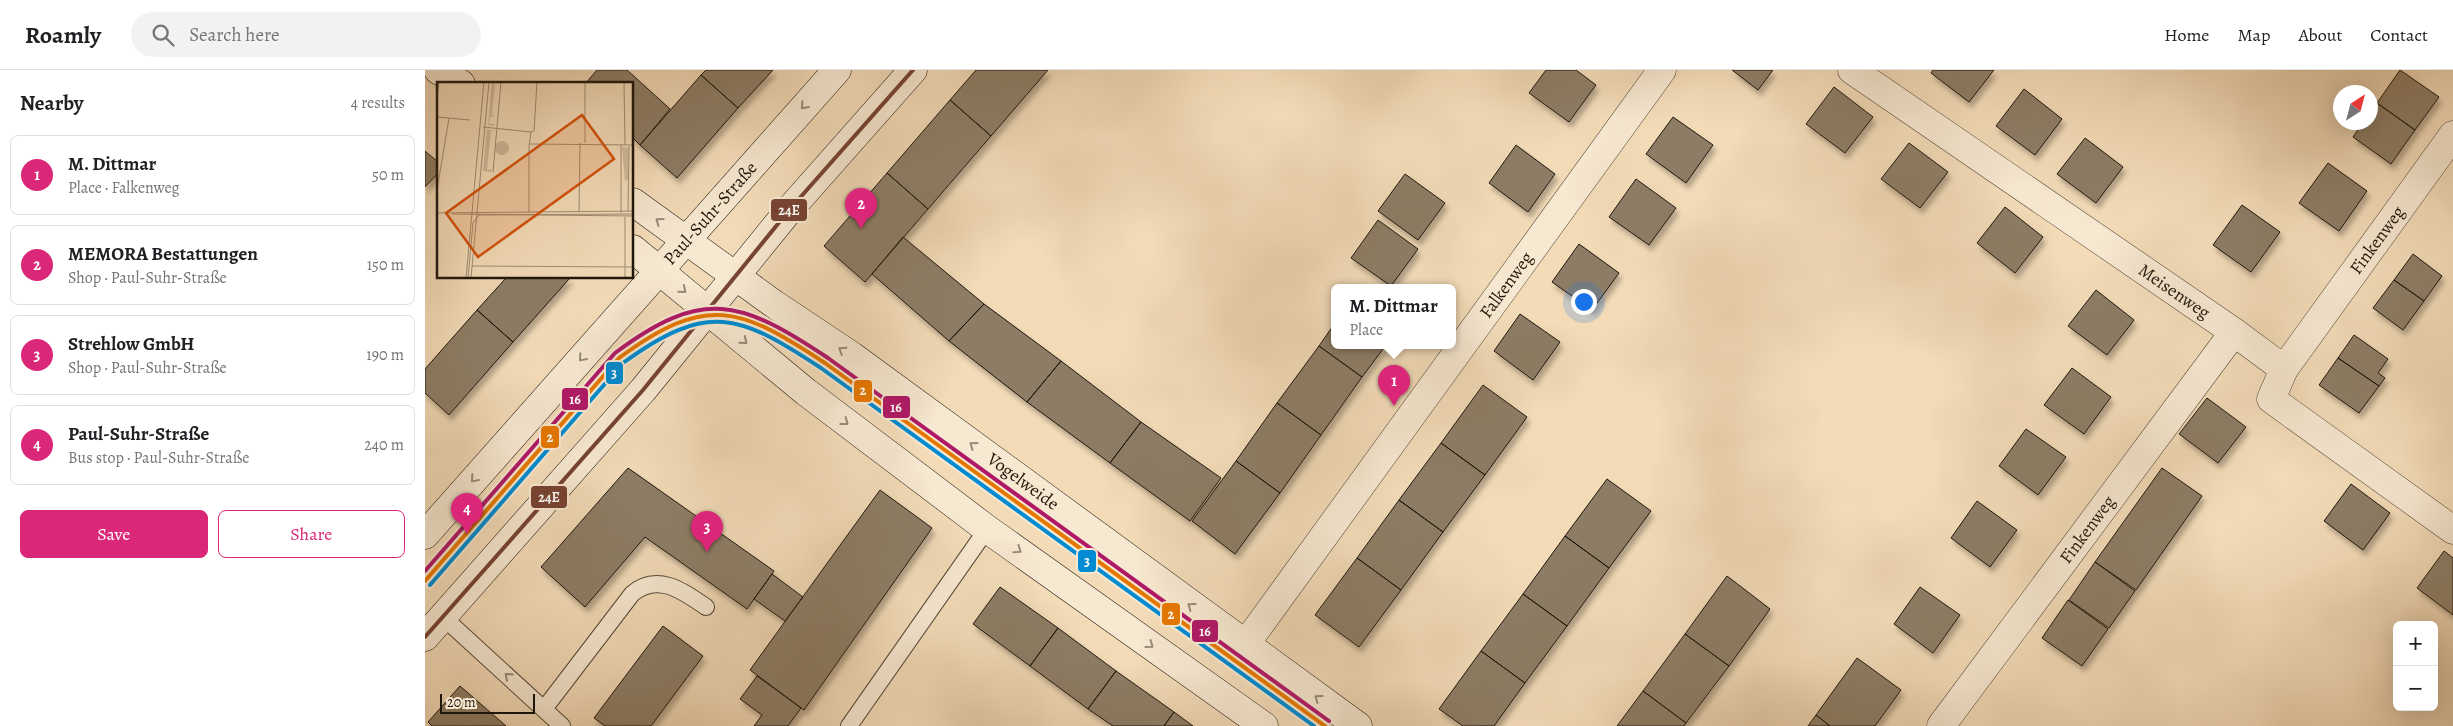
<!DOCTYPE html>
<meta charset="utf-8">
<style>
body{margin:0;font-family:Alegreya,serif;background:#f2f2f2;color:#202124}
.controls{position:absolute;right:15px;bottom:15px;display:grid;overflow:hidden;border-radius:8px;box-shadow:0 5px 20px #0002}
.controls button{width:45px;height:45px;display:grid;place-items:center;padding:0;border:0;border-bottom:1px solid #e0e0e0;background:#fff;color:#202124;font:25px sans-serif}
.compass{position:absolute;left:1908px;top:15px;width:45px;height:45px;border-radius:50%;background:#fff;box-shadow:0 5px 20px #0002;rotate:36deg}
.scale{position:absolute;left:15px;bottom:12px;width:95px;box-sizing:border-box;padding-left:5px;border:2px solid #1f170d;border-top:0;font-size:14px;line-height:18px;white-space:nowrap;color:#1f170d;-webkit-text-stroke:4px #f7e8d1;paint-order:stroke}
.you{position:absolute;left:1158px;top:231px;width:18px;height:18px;margin:-12px;border:4px solid #fff;border-radius:50%;background:#1a73e8;box-shadow:0 0 0 8px #1a73e833}
.badge{display:grid;place-items:center;width:32px;height:32px;border-radius:50%;background:#db2777;color:#fff;font-size:16px;font-weight:700}
.pin{position:absolute;translate:-50% -41px;filter:drop-shadow(0 1px 2px #0008)}
.pin::after{content:'';position:absolute;top:26px;width:18px;height:15px;background:inherit;clip-path:polygon(0 0,100% 0,50% 100%)}
.popup{position:absolute;left:906px;top:214px;width:125px;height:65px;box-sizing:border-box;display:grid;place-content:center;border-radius:8px;background:#fff;filter:drop-shadow(0 1px 4px #0005);font-size:16px;white-space:nowrap;color:#757577}
.popup b{font-size:19px;color:#202124}
.popup::after{content:'';position:absolute;left:50%;top:100%;margin-left:-10px;border:10px solid transparent;border-top-color:#fff}
.list{margin:0;padding:0;list-style:none}
h2{display:flex;justify-content:space-between;align-items:center;height:65px;margin:0;padding:0 20px;font-size:21px}
h2 small{font-size:16px;font-weight:400;color:#757577}
.list li{display:grid;grid-template-columns:32px 1fr auto;gap:15px;align-items:center;box-sizing:border-box;height:80px;margin:0 10px 10px;padding:0 10px;border:1px solid #e0e0e0;border-radius:8px}
.list b{display:block;font-size:19px;white-space:nowrap}
.list p{margin:0;font-size:16px;white-space:nowrap;color:#757577}
.list em{font-size:16px;font-style:normal;color:#757577}
.actions{display:flex;gap:10px;padding:15px 20px}
.actions a{flex:1;padding:11px 0;border:1px solid #db2777;border-radius:8px;text-align:center;font-size:18px;color:#db2777}
.actions .main{background:#db2777;color:#fff}
.icon{flex:none;width:28px;height:28px;fill:none;stroke:currentColor;stroke-width:2;stroke-linecap:round;stroke-linejoin:round}
.map{position:relative;flex:none;width:2028px;height:656px;overflow:hidden}
header{display:flex;align-items:center;gap:30px;box-sizing:border-box;height:70px;padding:0 25px;background:#fff;border-bottom:1px solid #e0e0e0}
header strong{font-size:24px}
nav{display:flex;gap:28px;margin-inline-start:auto;font-size:18px}
.search{width:350px;height:45px;background:#f2f2f2;display:flex;align-items:center;gap:12px;box-sizing:border-box;padding:0 18px;border-radius:28px;color:#757577;font-size:19px}
main{display:flex}
aside{flex:1;background:#fff}
.map>svg:first-child{display:block}
.building{fill:#8d7d66;stroke:#1f170d;filter:url(#shadow)}
.lines{fill:none;stroke-linecap:round;stroke-linejoin:round}
.lane-casing{stroke:#544838;stroke-width:18}
.street-casing{stroke:#544838;stroke-width:29}
.secondary-casing{stroke:#1f170d;stroke-width:29}
.lane{stroke:#f7e8d1;stroke-width:16}
.street{stroke:#f7e8d1;stroke-width:28}
.secondary{stroke:#f7e8d1;stroke-width:28}
.bus-1-casing{stroke:#f7e8d1;stroke-width:8}
.bus-1{stroke:#774332;stroke-width:4}
.tram-1-casing{stroke:#f7e8d1;stroke-width:8}
.tram-2-casing{stroke:#f7e8d1;stroke-width:8}
.tram-3-casing{stroke:#f7e8d1;stroke-width:8}
.tram-1{stroke:#e57701;stroke-width:4}
.tram-2{stroke:#008bd2;stroke-width:4}
.tram-3{stroke:#af1867;stroke-width:4}
.oneway{stroke:#968a79}
.labels{text-anchor:middle;stroke-width:4;stroke-linejoin:round;paint-order:stroke}
.street-label{font-size:18px;fill:#1f170d;stroke:#f7e8d1}
.inset-road{fill:none;stroke:#9e8d74;stroke-width:1}
.view{fill:#d4520c;fill-opacity:0.15;stroke:#d4520c;stroke-width:2.5}
.inset-edge{fill:none;stroke:#1f170d;stroke-width:2.5}
.line-badge{stroke:#f7e8d1;stroke-width:2}
.badge-label{font-size:14px;text-anchor:middle;font-weight:bold;fill:#fff}
</style>
<header>
<strong>Roamly</strong>
<div class="search"><svg class="icon" aria-label="search" viewBox="0 0 24 24"><circle cx="10" cy="10" r="6"/><path d="M15 15l6 6"/></svg>Search here</div>
<nav><a>Home</a><a>Map</a><a>About</a><a>Contact</a></nav>
</header>
<main>
<aside>
<h2>Nearby<small>4 results</small></h2>
<ul class="list">
<li><span class="badge">1</span><div><b>M. Dittmar</b><p>Place · Falkenweg</p></div><em>50 m</em></li>
<li><span class="badge">2</span><div><b>MEMORA Bestattungen</b><p>Shop · Paul-Suhr-Straße</p></div><em>150 m</em></li>
<li><span class="badge">3</span><div><b>Strehlow GmbH</b><p>Shop · Paul-Suhr-Straße</p></div><em>190 m</em></li>
<li><span class="badge">4</span><div><b>Paul-Suhr-Straße</b><p>Bus stop · Paul-Suhr-Straße</p></div><em>240 m</em></li>
</ul>
<div class="actions"><a class="main">Save</a><a>Share</a></div>
</aside>
<div class="map">
<svg width="2028" height="656" viewBox="0 0 2028 656">
<defs>
<filter id="shadow"><feDropShadow dx="3" dy="5.5" stdDeviation="2.5" flood-color="#0004"/></filter>
</defs>
<rect width="100%" height="100%" fill="#f3dbb8"/>
<filter id="stains"><feTurbulence type="fractalNoise" baseFrequency=".004" numOctaves="4"/><feColorMatrix values="0 0 0 0 .2 0 0 0 0 .09 0 0 0 0 .02 0 0 0 .5 -.17"/></filter>
<radialGradient id="worn" r=".72"><stop offset=".6" stop-color="#630" stop-opacity="0"/><stop offset="1" stop-color="#630" stop-opacity=".3"/></radialGradient>
<path class="building" d="M172,0H202L245,39L215,75L208,68V14H160Z
M281,0H348L313,38L276,5Z
M551,0H623L566,66L525,30Z
M1121,0H1151L1171,15L1144,52L1104,23Z
M1307,0H1348L1333,20Z
M1508,0H1569L1544,32L1506,3Z
M1975,0L2014,27L1990,60L1952,33Z
M276,5L313,38L252,108L215,75Z
M1409,17L1448,47L1420,83L1381,54Z
M1599,19L1637,49L1610,85L1571,56Z
M525,30L566,66L503,139L462,103Z
M1952,33L1990,60L1966,94L1928,67L1938,52H1946V42Z
M1248,47L1288,75L1261,113L1221,84Z
M1660,68L1698,97L1671,133L1632,104Z
M1484,73L1523,102L1495,138L1456,109Z
M1091,75L1130,104L1103,142L1064,113Z
M0,81L14,93V102L0,117Z
M1903,93L1942,121L1914,161L1874,133Z
M462,103L503,139L440,212L399,176Z
M980,104L1020,133L993,170L953,141Z
M1211,109L1251,138L1224,175L1184,147Z
M1817,135L1855,162L1826,202L1788,175Z
M1580,137L1618,167L1590,203L1552,173Z
M953,150L993,179L966,216L926,188Z
M478,167L559,234L524,271L447,204Z
M1154,174L1194,203L1167,240L1127,212Z
M1988,184L2017,206L1999,231L1969,210Z
M81,208H145L88,272L52,240Z
M1969,210L1999,231L1978,260L1948,238Z
M1671,220L1709,250L1682,285L1643,256Z
M559,234L636,291L602,332L524,271Z
M52,240L88,272L24,345L0,323V299Z
M1095,244L1135,272L1108,310L1069,281Z
M910,253V275H961L937,307L894,276Z
M1929,265L1963,289L1953,303L1960,308L1954,316L1913,288Z
M894,276L937,307L896,365L852,333Z
M1913,288L1954,316L1934,343L1894,315Z
M636,291L716,352L685,393L602,332Z
M1647,298L1686,327L1659,364L1619,335Z
M1058,315L1102,347L1060,405L1016,373Z
M1782,328L1821,357L1793,393L1754,364Z
M852,333L896,365L855,423L811,391Z
M716,352L796,408L765,451L685,393Z
M1601,359L1641,387L1613,425L1574,396Z
M1016,373L1060,405L1018,462L974,430Z
M811,391L855,423L810,484L767,451Z
M203,398L349,501L322,539L220,467L160,537L116,497Z
M1737,398L1777,426L1711,520L1670,492Z
M1182,409L1226,441L1184,498L1140,466Z
M1926,414L1965,443L1938,480L1899,451Z
M455,420L507,458L379,640L325,600Z
M974,430L1018,462L976,520L932,488Z
M1552,431L1592,460L1565,497L1526,468Z
M1140,466L1184,498L1142,556L1098,524Z
M2019,481L2028,488V545L1992,518Z
M932,488L976,520L934,577L890,545Z
M1670,492L1710,521L1684,558L1644,530Z
M347,504L378,527L360,551L329,529Z
M1302,506L1345,539L1304,596L1260,564Z
M575,517L633,558L605,596L548,554Z
M1495,517L1535,545L1508,583L1469,554Z
M1098,524L1142,556L1100,613L1056,581Z
M1643,530L1683,559L1657,596L1617,568Z
M238,556L278,586L226,656H180L169,648Z
M633,558L691,601L663,639L605,596Z
M1260,564L1304,596L1261,653L1218,621Z
M1056,581L1100,613L1069,656H1038L1014,639Z
M1432,588L1476,620L1450,656H1405L1391,645Z
M691,601L749,642L739,656H688L663,639Z
M332,606L376,638L363,656H329L337,645L315,629Z
M35,616L81,656H7L3,652Z
M1218,621L1261,653L1259,656H1192Z
M749,642L768,656H739Z
M1391,645L1405,656H1383Z"/>
<g class="lines">
<g class="lane-casing">
<path id="lane" d="M18,547L137,656
M119,639L207,524C232,502 258,521 281,537
M424,656L562,459"/>
</g>
<g class="street-casing">
<g id="street">
<path id="s1" d="M1427,0L1809,262L1859,299"/>
<path d="M2028,65L1859,299L1846,329L2028,460"/>
<path id="s2" d="M820,575L1237,0"/>
<path id="s3" d="M1516,656L1809,262"/>
</g>
</g>
<g class="secondary-casing">
<g id="secondary">
<path d="M13,0L36,14"/>
<path id="s4" d="M208,132L349,234L427,286L933,656"/>
<path d="M208,179L381,322L562,459L839,656"/>
<path id="s5" d="M0,465L412,0"/>
<path d="M0,567L218,320L365,139L488,0"/>
</g>
</g>
<use href="#lane" class="lane"/>
<use href="#street" class="street"/>
<use href="#secondary" class="secondary"/>
<g class="bus-1-casing">
<path id="bus-1" d="M0,567L218,320L365,139L488,0"/>
</g>
<use href="#bus-1" class="bus-1"/>
<g class="tram-1-casing">
<path id="tram-1" d="M0,511L194,288C281,224 314,236 400,293L900,656"/>
</g>
<g class="tram-2-casing">
<path id="tram-2" d="M5,515L198,293C283,231 314,244 396,298L889,656"/>
</g>
<g class="tram-3-casing">
<path id="tram-3" d="M0,501L190,283C278,217 316,230 403,288L904,651"/>
</g>
<use href="#tram-1" class="tram-1"/>
<use href="#tram-2" class="tram-2"/>
<use href="#tram-3" class="tram-3"/>
</g>
<defs><path id="oneway-chevron" d="M-2-3.5L2.5 0L-2 3.5" fill="none" stroke-width="1.6" stroke-linecap="round" stroke-linejoin="round" transform="scale(1.25)"/></defs>
<g class="oneway">
<use href="#oneway-chevron" transform="translate(379 36) rotate(132)"/>
<use href="#oneway-chevron" transform="translate(234 151) rotate(-144)"/>
<use href="#oneway-chevron" transform="translate(258 220) rotate(39)"/>
<use href="#oneway-chevron" transform="translate(319 271) rotate(39)"/>
<use href="#oneway-chevron" transform="translate(417 280) rotate(-147)"/>
<use href="#oneway-chevron" transform="translate(157 288) rotate(131)"/>
<use href="#oneway-chevron" transform="translate(420 352) rotate(37)"/>
<use href="#oneway-chevron" transform="translate(548 375) rotate(-144)"/>
<use href="#oneway-chevron" transform="translate(49 409) rotate(131)"/>
<use href="#oneway-chevron" transform="translate(593 480) rotate(35)"/>
<use href="#oneway-chevron" transform="translate(766 536) rotate(-144)"/>
<use href="#oneway-chevron" transform="translate(725 575) rotate(36)"/>
<use href="#oneway-chevron" transform="translate(83 606) rotate(-138)"/>
<use href="#oneway-chevron" transform="translate(893 628) rotate(-144)"/>
</g>
<g class="labels">
<g class="street-label">
<text dy="6" stroke="none"><textPath href="#s5" startOffset="430">Paul-Suhr-Straße</textPath></text>
<text transform="translate(1952 170) rotate(-54)" y="6">Finkenweg</text>
<text dy="6" stroke="none"><textPath href="#s2" startOffset="445">Falkenweg</textPath></text>
<text dy="6" stroke="none"><textPath href="#s1" startOffset="391">Meisenweg</textPath></text>
<text dy="6" stroke="none"><textPath href="#s4" startOffset="480">Vogelweide</textPath></text>
<text dy="6" stroke="none"><textPath href="#s3" startOffset="245">Finkenweg</textPath></text>
</g>
</g>
<g transform="translate(12 12)">
<rect width="196" height="196" fill="#f3dbb8"/>
<path d="M55,0H58L55,33L59,34L53,35L52,42H59L55,44L51,43ZM50,47L58,49H54L50,88L55,87L54,90L46,89ZM58 66a7 7 0 1 1 14 0a7 7 0 1 1-14 0ZM185,65L191,66V97L188,99Z" fill="#cfba9b"/>
<path class="inset-road" d="M148,0V61M187,0L188,63M0,16L2,0M0,35L33,38M46,45L94,50M93,62L197,63M184,63V131M56,90L64,0M0,108L12,36M92,130V65L94,50L97,49L100,0M142,130L143,61M191,130L192,64M0,131L197,129M15,132L197,134M188,135V196M35,184L197,185M29,196L47,0M31,196L36,141L42,133L197,132M34,196L52,0"/>
<path class="view" d="M145,33L177,77L41,175L9,131Z"/>
<rect width="196" height="196" class="inset-edge"/>
</g>
<g class="line-badge">
<rect x="345" y="128" width="38" height="24" rx="5" fill="#774332"/>
<rect x="180" y="291" width="19" height="24" rx="5" fill="#008bd2"/>
<rect x="428" y="309" width="20" height="24" rx="5" fill="#e57701"/>
<rect x="136" y="317" width="28" height="24" rx="5" fill="#af1867"/>
<rect x="457" y="325" width="29" height="24" rx="5" fill="#af1867"/>
<rect x="115" y="355" width="20" height="24" rx="5" fill="#e57701"/>
<rect x="105" y="415" width="38" height="24" rx="5" fill="#774332"/>
<rect x="652" y="479" width="20" height="24" rx="5" fill="#008bd2"/>
<rect x="736" y="532" width="20" height="24" rx="5" fill="#e57701"/>
<rect x="766" y="549" width="28" height="24" rx="5" fill="#af1867"/>
</g>
<g class="badge-label">
<text x="364" y="145">24E</text>
<text x="189" y="308">3</text>
<text x="438" y="325">2</text>
<text x="150" y="334">16</text>
<text x="471" y="342">16</text>
<text x="125" y="372">2</text>
<text x="124" y="432">24E</text>
<text x="662" y="496">3</text>
<text x="746" y="549">2</text>
<text x="780" y="566">16</text>
</g>
<rect width="100%" height="100%" filter="url(#stains)"/>
<rect width="100%" height="100%" fill="url(#worn)"/>
</svg>
<div class="controls">
<button>+</button>
<button>−</button>
</div>
<svg class="compass" viewBox="-18 -18 36 36"><path d="M0-13l5 13h-10z" fill="#e53935"/><path d="M0 13l5-13h-10z" fill="#757577"/></svg>
<div class="scale">20 m</div>
<div class="you"></div>
<div class="pin badge" style="left:969px;top:336px">1</div>
<div class="popup"><b>M. Dittmar</b>Place</div>
<div class="pin badge" style="left:436px;top:159px">2</div>
<div class="pin badge" style="left:282px;top:482px">3</div>
<div class="pin badge" style="left:42px;top:464px">4</div>
</div>
</main>
